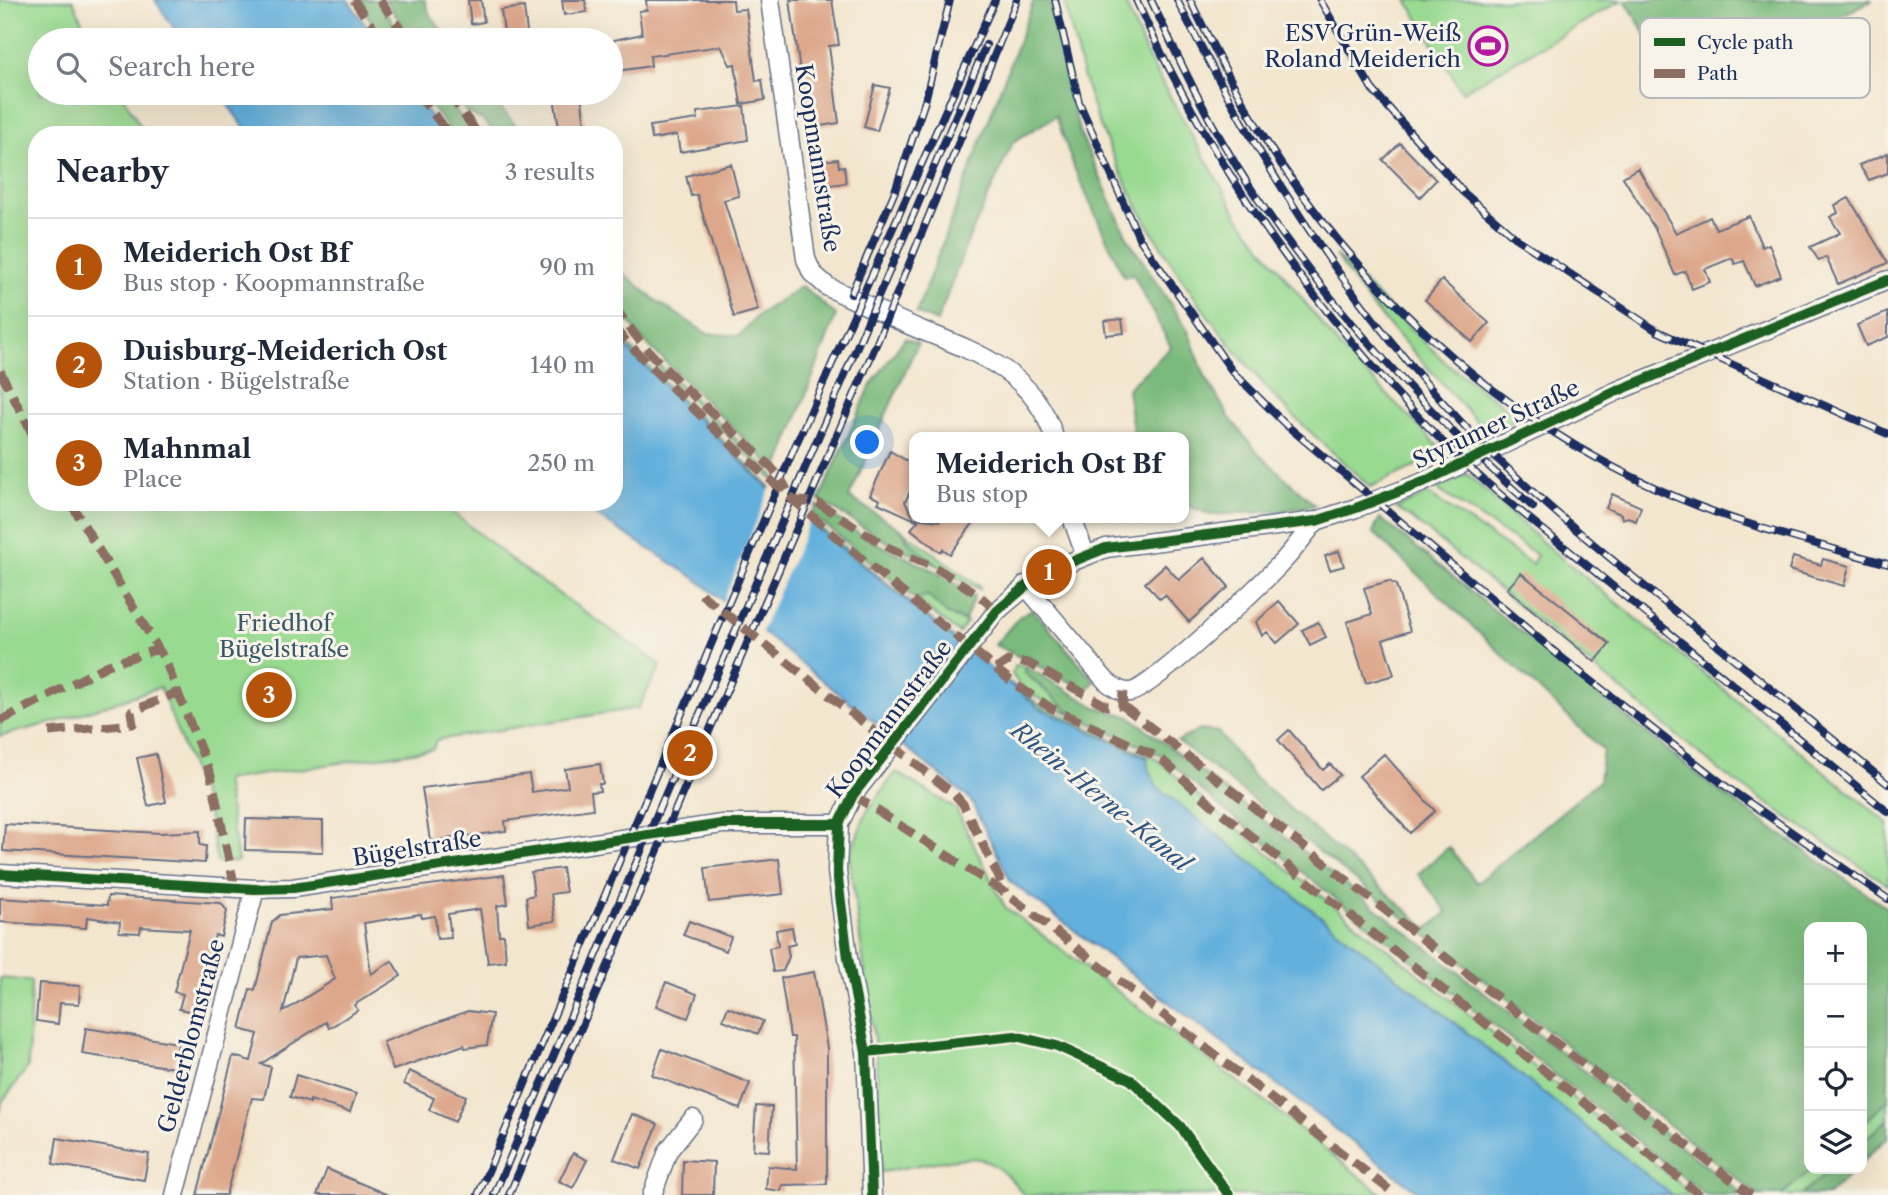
<!DOCTYPE html>
<meta charset="utf-8">
<style>
body{margin:0;font-family:"Libre Caslon Text",serif;background:#f6f6f7;color:#1f2937}
.controls{position:absolute;right:21px;bottom:21px;display:grid;overflow:hidden;border-radius:14px;box-shadow:0 7px 28px #0002}
.controls button{width:63px;height:63px;display:grid;place-items:center;padding:0;border:0;border-bottom:2px solid #e0e1e3;background:#fff;color:#1f2937;font:35px sans-serif}
.you{position:absolute;left:868px;top:443px;width:24px;height:24px;margin:-18px;border:5px solid #fff;border-radius:50%;background:#1a73e8;box-shadow:0 0 0 10px #1a73e833}
.badge{display:grid;place-items:center;width:46px;height:46px;border-radius:50%;background:#b45309;color:#fff;font-size:23px;font-weight:700}
.pin{position:absolute;translate:-50% -50%;border:4px solid #fff;box-shadow:0 2px 7px #0006}
.popup{position:absolute;left:909px;top:432px;width:280px;height:91px;box-sizing:border-box;display:grid;place-content:center;border-radius:14px;background:#fff;filter:drop-shadow(0 2px 5px #0005);font-size:23px;white-space:nowrap;color:#747a83}
.popup b{font-size:26px;color:#1f2937}
.popup::after{content:'';position:absolute;left:50%;top:100%;margin-left:-14px;border:14px solid transparent;border-top-color:#fff}
.list{margin:0;padding:0;list-style:none}
h2{display:flex;justify-content:space-between;align-items:center;height:91px;margin:0;padding:0 28px;font-size:30px}
h2 small{font-size:23px;font-weight:400;color:#747a83}
.list li{display:grid;grid-template-columns:46px 1fr auto;gap:21px;align-items:center;box-sizing:border-box;height:98px;padding:0 28px;border-top:2px solid #e0e1e3}
.list b{display:block;font-size:26px;white-space:nowrap}
.list p{margin:0;font-size:23px;white-space:nowrap;color:#747a83}
.list em{font-size:23px;font-style:normal;color:#747a83}
.icon{flex:none;width:38px;height:38px;fill:none;stroke:currentColor;stroke-width:2;stroke-linecap:round;stroke-linejoin:round}
.map{position:relative;flex:none;width:1888px;height:1195px;overflow:hidden}
.search{position:absolute;background:#fff;box-shadow:0 7px 28px #0002;left:28px;top:28px;width:595px;height:77px;display:flex;align-items:center;gap:18px;box-sizing:border-box;padding:0 24px;border-radius:38px;color:#747a83;font-size:26px}
.panel{position:absolute;background:#fff;box-shadow:0 7px 28px #0002;left:28px;top:126px;width:595px;height:385px;border-radius:28px}
.map>svg:first-child{display:block}
.green{fill:#99da91;stroke:#5a8478;stroke-width:2}
.forest{fill:#7aba7b;stroke:#4a746c;stroke-width:2}
.water{fill:#64b0dd;stroke:#40709e;stroke-width:2}
.pier{fill:#f3e6ce}
.building{fill:#dda78b;fill-rule:evenodd}
.lines{fill:none;stroke-linecap:round;stroke-linejoin:round}
.minor-casing{stroke:#676f85;stroke-width:21}
.minor{stroke:#fff;stroke-width:18}
.rail-casing{stroke:#1b2f5e;stroke-width:8}
.rail{stroke:#f7f3e8;stroke-width:5;stroke-dasharray:16;stroke-linecap:butt}
.quiet{stroke:#8d6e63;stroke-width:9;stroke-dasharray:18 9;stroke-linecap:butt}
.cycleway-casing{stroke:#f7f3e8;stroke-width:15}
.cycleway{stroke:#1b5e20;stroke-width:10}
.labels{text-anchor:middle;stroke-width:6;stroke-linejoin:round;paint-order:stroke}
.poi-label{font-size:23px;fill:#1b2f5e;stroke:#f7f3e8;text-anchor:end}
.street-label{font-size:23px;fill:#1b2f5e;stroke:#f7f3e8}
.park-label{font-size:23px;fill:#3a5a6b;stroke:#f7f3e8}
.water-label{font-size:24px;font-style:italic;fill:#315684;stroke:#f7f3e8}
.key{fill:#f7f3e8;stroke:#b5b8bf;stroke-width:2}
.key-label{font-size:19px;fill:#1b2f5e}
</style>
<div class="map">
<svg width="1888" height="1195" viewBox="0 0 1888 1195">
<rect width="100%" height="100%" fill="#f7f3e8"/>
<filter id="ink" filterUnits="userSpaceOnUse"><feTurbulence type="fractalNoise" baseFrequency=".0143" numOctaves="2"/><feDisplacementMap in="SourceGraphic" scale="14" xChannelSelector="R" yChannelSelector="G"/><feConvolveMatrix kernelMatrix="1 2 1 2 8 2 1 2 1" color-interpolation-filters="sRGB"/></filter>
<filter id="wash" filterUnits="userSpaceOnUse"><feTurbulence type="fractalNoise" baseFrequency=".00686" numOctaves="4" result="noise"/><feDisplacementMap in="SourceGraphic" scale="28" xChannelSelector="R" yChannelSelector="G"/><feGaussianBlur stdDeviation="1.57" result="paint"/><feColorMatrix in="noise" values="0 0 0 0 0 0 0 0 0 0 0 0 0 0 0 0 0 1.4 0 .05"/><feComposite in="paint" operator="in"/></filter>
<g filter="url(#wash)">
<rect width="100%" height="100%" fill="#f3e6ce"/>
<path class="green" d="M0,0H73L90,40H40V93H121L146,135H37V502H440L519,566L661,665L638,708L436,740L433,749L225,780L238,861L217,863L207,808L160,687L59,721L0,736Z
M1064,0H1124L1148,58L1238,216L1339,346L1445,453L1370,487C1340,458 1306,430 1277,399C1204,319 1142,229 1101,128C1084,87 1075,43 1064,0Z
M1407,0H1622L1462,92Z
M1335,255L1444,361L1519,418L1488,434L1369,303Z
M614,332L771,488L770,490L614,336Z
M649,355L760,462L775,477L773,480L646,357Z
M1467,474L1548,547L1888,823V885L1724,774L1423,527L1396,508L1428,494L1532,564L1537,555L1437,489Z
M811,520L954,638L953,640L809,523Z
M903,531L979,586L980,589C962,584 911,549 903,531Z
M926,594L956,619L967,622L959,633L917,601Z
M1015,665L1025,666V673L1075,716C1054,706 1023,695 1012,674Z
M1008,681L1040,705L1158,760L1211,807L1694,1195H1672L1157,787L1148,769L1147,757L1039,708Z
M896,772L956,809L1005,907L1284,1116L1383,1195H1024C1013,1181 1001,1167 983,1160C966,1153 902,1169 881,1172L876,1053L849,857L866,813Z
M0,978L31,981L28,1067L2,1102L0,1112Z
M1888,1100V1119L1862,1142V1125Z
M1812,1169H1831L1801,1195H1781Z"/>
<path class="forest" d="M357,0H378L405,40H384Z
M385,0H425L429,13L449,40H413Z
M1034,0L1049,1L1079,131L1127,237L1188,331L1205,376L1229,417L1259,454L1315,505L1281,511L1211,515L1184,504V437H1134L1127,389L1171,347L1133,274L1124,277L1075,170L1056,116L1013,142L967,243L937,322L916,313Z
M1625,0H1873L1681,93Z
M421,93H443L474,135H453Z
M451,93H488L524,135H497L483,120L467,113Z
M614,265L654,299L706,333L739,336L759,314L802,286L836,315L777,471L640,337L614,300Z
M905,338L918,343L849,497L903,531L906,539L939,566L892,545L819,500L871,385Z
M817,505L868,539L935,571L974,596L965,621L947,614L927,595L917,601L813,515Z
M1380,518L1716,789L1888,909V1100L1862,1125V927H1809V1169H1812L1781,1195H1758L1178,741L1199,730L1218,732L1254,777L1428,929L1447,912L1418,874L1449,847L1477,883L1599,781L1603,750L1373,532Z
M1032,609L1095,681L1087,690L995,645L1019,617Z
M1025,666L1096,707L1131,717L1744,1195H1705L1216,803L1161,755L1075,716L1025,673Z
M1888,1119V1137L1862,1162V1142Z
M1831,1169H1855L1828,1195H1801Z"/>
<path class="water" d="M155,0H348L376,40H182Z
M219,93H413L444,135H250Z
M614,336L770,490L1039,708L1147,758L1148,769L1157,787L1672,1195H1422L1011,882L970,799L695,578L575,502H614Z"/>
<path class="pier" d="M771,486L810,520L760,635L722,604Z"/>
<g id="blocks">
<path class="building" d="M468,0H481L484,22L471,24Z
M562,0H585L587,12L564,15Z
M646,0H733L734,10L746,9L756,81L762,80L765,100L741,104L735,64L730,65L721,46L650,56L651,66L611,72V45L614,44V40L642,34L639,11L647,10Z
M790,0H832L839,45L829,46L839,123L808,128Z
M524,7L528,40H505L501,10Z
M875,85L890,88L877,131L864,127Z
M557,93H581L586,135H560L554,97L558,96Z
M744,106L748,140L680,152L677,135L652,139L650,126L698,119L697,112Z
M1400,143L1436,180L1420,197L1383,160Z
M1888,153V173L1869,180L1859,165Z
M838,159L839,167L844,166L846,183L816,187L812,162Z
M731,164L739,196L724,200L758,310L734,317L697,195L691,196L686,176Z
M1638,168L1676,233L1710,217L1716,229L1749,216L1762,247L1769,244L1781,276L1755,286L1744,261L1735,264L1732,258L1705,269L1710,282L1692,289L1685,271L1675,275L1655,229L1623,177Z
M1849,198L1888,263L1838,284L1826,257L1819,261L1810,247L1840,233L1830,217L1838,213L1835,205Z
M1442,280L1489,323L1472,342L1425,300Z
M1888,312V337L1866,346L1857,325Z
M1122,319L1124,333L1106,335L1104,321Z
M890,451L914,465V483L905,502L914,518L940,521L942,518H977L950,554L943,549L940,552L911,529L918,521L878,503L880,500L870,495Z
M1612,494L1641,507L1636,521L1628,517L1622,519L1621,514L1606,508Z
M1339,551L1344,566L1330,570L1325,556Z
M1793,557L1821,565L1823,559L1849,566L1844,586L1789,570Z
M1204,558L1229,587L1189,622L1165,595L1160,599L1145,583L1165,565L1179,580Z
M1521,573L1610,644L1595,662L1507,589Z
M1389,581L1396,585L1410,631L1383,640L1394,675L1366,683L1347,622L1372,614L1364,588Z
M1279,601L1299,624L1277,643L1267,632L1262,636L1256,622Z
M1318,622L1326,637L1310,645L1302,630Z
M1289,730L1323,770L1330,764L1340,775L1321,790L1278,740Z
M156,754L166,802L148,806L137,758Z
M1384,754L1435,811L1410,833L1359,776Z
M600,764L603,784H599L600,791L591,792L593,809L505,821L506,831L430,841L422,788L529,774L532,792L568,787L565,769Z
M246,819L323,821V852L245,850Z
M5,824L160,833L200,831V845L206,846L205,863L3,851Z
M779,859L783,894L709,902L705,868Z
M562,868L566,892L551,894L555,921L529,925L526,897L534,895L531,872Z
M504,875L508,904L497,906L499,935H504L506,961L488,963L480,909L448,914L451,938L437,939L435,916L422,918L421,914L364,923L371,974L392,961L401,976L354,1005L358,1010L329,1028L326,1022L261,1064L271,1067L264,1099L252,1098L226,1195H197L233,1056L251,1061L258,1034L240,1029L250,989L255,990L272,922L280,915L333,909L332,898ZM326,955L335,979L283,1012L296,958Z
M108,896L221,903L227,911L221,937L215,935L193,1012L179,1009L183,994L174,992L190,930L141,927L140,933L119,932L120,922L87,917L86,928L0,922V898L107,905Z
M689,921L731,937L726,951L683,935Z
M792,927L795,944L787,946L789,957L783,971L773,972L769,948L778,946L776,930Z
M814,972L827,1048V1184L782,1185L781,1191L766,1189L768,1166L797,1169L794,1037H790L781,978Z
M666,982L697,994L688,1018L656,1006Z
M39,983L80,986L79,1004L60,1003L58,1024L36,1021Z
M728,1007L763,1021L758,1034L723,1020Z
M468,1011L492,1014L487,1045L465,1048L464,1045L393,1070L383,1042Z
M86,1028L178,1043L174,1068L82,1054Z
M662,1049L750,1083L740,1109L652,1075Z
M409,1071L466,1096L455,1122L429,1110L434,1098L404,1084Z
M296,1075L356,1094L350,1112L310,1100V1103L290,1097Z
M756,1106L772,1107L769,1151L753,1150Z
M632,1114L658,1124L640,1169L614,1159Z
M57,1138L149,1154L144,1180L53,1164Z
M573,1153L587,1160L573,1188L559,1181Z
M683,1160L714,1162L713,1195H682Z
M327,1169L388,1195H317Z"/>
</g>
</g>
<g filter="url(#ink)">
<use href="#blocks" fill-opacity="0" stroke="#676f85" stroke-width="2"/>
<g class="lines">
<g class="minor-casing">
<path id="minor" d="M770,0L806,259L812,273L828,287C860,302 893,319 926,332C982,354 1035,375 1054,437
M1072,518L1085,554
M1025,585L1106,681C1112,686 1121,693 1130,692C1150,691 1266,580 1285,559C1296,547 1305,534 1316,521
M0,874L255,889L293,888L722,824H839
M175,1195L255,889
M652,1195L668,1151L693,1119
M872,1195L866,1052L848,958L837,871L839,824L853,795L997,611L1039,575L1106,548L1316,521L1356,508L1421,483L1617,391L1888,280"/>
</g>
<use href="#minor" class="minor"/>
<g class="rail-casing">
<path id="rail" d="M1055,0L1079,102L1139,238L1232,371L1285,424L1562,658L1728,788L1888,899
M1136,0C1209,161 1311,306 1434,433C1487,488 1551,535 1610,584C1702,660 1795,736 1888,812
M1151,0C1181,64 1211,128 1250,187C1329,308 1426,411 1533,507
M1177,0C1255,155 1342,295 1461,422C1520,485 1588,540 1654,594C1732,657 1810,721 1888,784
M1190,0C1218,57 1247,114 1283,167C1380,309 1516,429 1676,497C1744,526 1817,544 1888,564
M1320,0L1372,89L1463,192L1517,239L1657,331L1888,434
M851,294L895,191L925,101L950,0
M478,1195L793,451L995,0
M494,1195L986,45
M509,1195L878,340L1017,0"/>
</g>
<use href="#rail" class="rail"/>
<path class="quiet" d="M354,0L381,40
M380,0L408,40
M417,93L450,135
M448,93L479,135
M614,305C646,357 693,394 736,435C753,451 777,468 787,490
M614,328C737,460 876,571 1016,685L1051,708L1160,758L1212,805L1700,1195
M0,371L37,443
M791,500L818,503L889,548L936,568L976,593L997,611
M70,502L165,660L211,776L235,888
M701,594L955,795L963,804L1006,892
M996,669L1008,661L1028,663L1107,706L1122,705L1123,691
M1122,705L1751,1195
M0,721L108,665L158,649
M49,732L133,724L131,712L178,692
M853,795L1007,894L1396,1195"/>
<g class="cycleway-casing">
<path id="cycleway" d="M0,874L255,889L293,888L722,824H839
M866,1052L1015,1036L1057,1046L1131,1080L1180,1126L1229,1195
M872,1195L866,1052L848,958L837,871L839,824L853,795L997,611L1039,575L1106,548L1316,521L1356,508L1421,483L1617,391L1888,280"/>
</g>
<use href="#cycleway" class="cycleway"/>
</g>
</g>
<defs>
<g id="stadium-ring" transform="scale(2.0125)"><circle r="9.5" fill="#f7f3e8" stroke="#b5179e" stroke-width="1.5"/><path d="M0-5a6.5 5 0 1 0 0 10a6.5 5 0 1 0 0-10ZM-3.5-1.8h7v3.6h-7Z" fill="#b5179e"/></g>
</defs>
<g fill-rule="evenodd">
<use href="#stadium-ring" x="1488" y="46"/>
</g>
<g class="labels">
<g class="poi-label">
<text x="1461" y="41">ESV Grün-Weiß<tspan x="1461" dy="26">Roland Meiderich</tspan></text>
</g>
<g class="street-label">
<text transform="translate(818 158) rotate(81)" y="8">Koopmannstraße</text>
<text transform="translate(1496 424) rotate(-25)" y="8">Styrumer Straße</text>
<text transform="translate(889 719) rotate(-53)" y="8">Koopmannstraße</text>
<text transform="translate(417 848) rotate(-9)" y="8">Bügelstraße</text>
<text transform="translate(191 1036) rotate(-75)" y="8">Gelderblomstraße</text>
</g>
<g class="park-label">
<text x="284" y="631">Friedhof<tspan x="284" dy="26">Bügelstraße</tspan></text>
</g>
<g class="water-label">
<text transform="translate(1101 797) rotate(39)" y="8">Rhein-Herne-Kanal</text>
</g>
</g>
<rect x="1640" y="18" width="230" height="80" rx="10" class="key"/>
<rect x="1654" y="38" width="31" height="8" fill="#1b5e20"/>
<rect x="1654" y="69" width="31" height="9" fill="#8d6e63"/>
<g class="key-label">
<text x="1697" y="49">Cycle path</text>
<text x="1697" y="80">Path</text>
</g>
</svg>
<div class="controls">
<button>+</button>
<button>−</button>
<button><svg class="icon" aria-label="locate" viewBox="0 0 24 24"><circle cx="12" cy="12" r="6"/><path d="M12 2v4M12 18v4M2 12h4M18 12h4"/></svg></button>
<button><svg class="icon" aria-label="layers" viewBox="0 0 24 24"><path d="M12 4l9 5-9 5-9-5zM3 14l9 5 9-5"/></svg></button>
</div>
<div class="you"></div>
<div class="pin badge" style="left:1049px;top:572px">1</div>
<div class="popup"><b>Meiderich Ost Bf</b>Bus stop</div>
<div class="pin badge" style="left:690px;top:753px">2</div>
<div class="pin badge" style="left:269px;top:695px">3</div>
<div class="search"><svg class="icon" aria-label="search" viewBox="0 0 24 24"><circle cx="10" cy="10" r="6"/><path d="M15 15l6 6"/></svg>Search here</div>
<section class="panel">
<h2>Nearby<small>3 results</small></h2>
<ul class="list">
<li><span class="badge">1</span><div><b>Meiderich Ost Bf</b><p>Bus stop · Koopmannstraße</p></div><em>90 m</em></li>
<li><span class="badge">2</span><div><b>Duisburg-Meiderich Ost</b><p>Station · Bügelstraße</p></div><em>140 m</em></li>
<li><span class="badge">3</span><div><b>Mahnmal</b><p>Place</p></div><em>250 m</em></li>
</ul>
</section>
</div>
